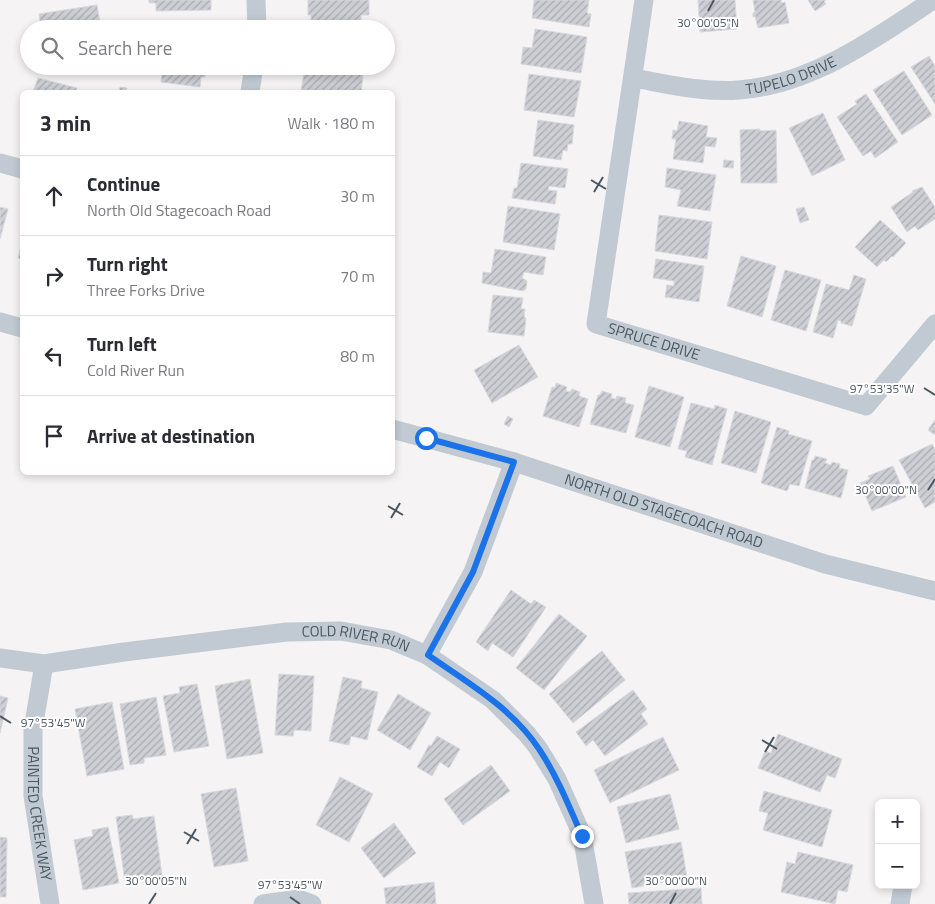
<!DOCTYPE html>
<meta charset="utf-8">
<style>
body{margin:0;font-family:"Titillium Web",sans-serif;background:#f2f2f3;color:#2b2b33}
.controls{position:absolute;right:15px;bottom:15px;display:grid;overflow:hidden;border-radius:8px;box-shadow:0 2px 8px #0003}
.controls button{width:45px;height:45px;display:grid;place-items:center;padding:0;border:0;border-bottom:1px solid #e1e1e2;background:#fff;color:#2b2b33;font:25px sans-serif}
.stop{position:absolute;width:15px;height:15px;margin:-11px;border:4px solid #1a73e8;border-radius:50%;background:#fff}
.stop.end{background:#1a73e8;border-color:#fff;box-shadow:0 1px 5px #0008}
.list{margin:0;padding:0;list-style:none}
h2{display:flex;justify-content:space-between;align-items:center;height:65px;margin:0;padding:0 20px;font-size:21px}
h2 small{font-size:16px;font-weight:400;color:#7c7c81}
.list li{display:grid;grid-template-columns:32px 1fr auto;gap:15px;align-items:center;box-sizing:border-box;height:80px;padding:0 20px;border-top:1px solid #e1e1e2}
.list b{display:block;font-size:19px;white-space:nowrap}
.list p{margin:0;font-size:16px;white-space:nowrap;color:#7c7c81}
.list em{font-size:16px;font-style:normal;color:#7c7c81}
.icon{flex:none;width:28px;height:28px;fill:none;stroke:currentColor;stroke-width:2;stroke-linecap:round;stroke-linejoin:round}
.map{position:relative;flex:none;width:935px;height:904px;overflow:hidden}
.search{position:absolute;background:#fff;box-shadow:0 2px 8px #0003;left:20px;top:20px;width:375px;height:55px;display:flex;align-items:center;gap:12px;box-sizing:border-box;padding:0 18px;border-radius:28px;color:#7c7c81;font-size:19px}
.panel{position:absolute;background:#fff;box-shadow:0 2px 8px #0003;left:20px;top:90px;width:375px;height:385px;border-radius:8px}
.map>svg:first-child{display:block}
.building{fill:url(#building-hatch);stroke:#d7d9de}
.lines{fill:none;stroke-linecap:round;stroke-linejoin:round}
.minor{stroke:#c1cad2;stroke-width:19}
.route{stroke:#1a73e8;stroke-width:6}
.ticks{fill:none;stroke:#4a5661;stroke-width:2}
.labels{text-anchor:middle;stroke-width:4;stroke-linejoin:round;paint-order:stroke}
.street-label{font-size:15px;fill:#4a5661;stroke:#fff}
.ticks-label{font-size:12px;text-anchor:middle;fill:#4a5661;stroke:#fff;stroke-width:4;stroke-linejoin:round;paint-order:stroke}
</style>
<div class="map">
<svg width="935" height="904" viewBox="0 0 935 904">
<defs>
<pattern id="building-hatch" width="6" height="6" patternUnits="userSpaceOnUse" patternTransform="scale(1.25)"><rect width="6" height="6" fill="#cdcfd5"/><path d="M-1 1l2-2M0 6l6-6M5 7l2-2" fill="none" stroke="#a8abb0"/></pattern>
</defs>
<rect width="100%" height="100%" fill="#f5f3f3"/>
<path class="building" d="M149,0H211V10L156,11V3H149Z
M308,0H369V15H361V28L363,29H307L308,20H311V15H308Z
M534,0H589L587,13L591,14L589,27L532,18Z
M698,0H735L737,29L700,32Z
M753,0H781L782,3L785,2L789,23L758,28L755,16L753,17V13L755,12Z
M808,0H826L824,1L826,4L815,11Z
M97,5L101,29L41,28L39,14Z
M535,29L587,37L581,73L521,64L523,47L532,48Z
M929,56L935,66V104L911,67Z
M163,66H205V77H201L200,87L161,82Z
M305,66H364L361,92H301Z
M904,71L932,115L902,135L873,90Z
M529,74L581,81L574,117L524,110Z
M38,78L77,88L76,92H33Z
M120,87L127,88L126,92H119Z
M866,94L898,142L875,158L871,151L863,156L837,117L857,104L855,101Z
M823,113L845,160L812,176L789,128Z
M538,120L574,125L572,144H568L567,151L563,150L561,160L533,156Z
M679,121L708,126L706,137L717,138L715,147L705,146L703,163L673,159L676,139H672L673,130L677,131Z
M760,129V131L776,130L777,183H741L740,130Z
M724,160L734,161L733,168L723,167Z
M521,163L568,169L565,188L549,186L548,190L557,191L555,204L512,198L514,188H517Z
M667,168L716,175L710,211L677,206L681,190L665,187Z
M922,187L935,207V219L918,230L915,226L907,232L891,207L913,192L912,191Z
M508,206L560,214L554,250L503,242Z
M0,207L8,209L0,239Z
M804,207L809,220L800,223L796,209Z
M659,215L712,222L707,259L655,251Z
M880,220L906,243L893,257L892,256L886,262L884,260L877,267L855,247Z
M22,242V259L18,258Z
M495,249L546,257L543,275L524,272L522,278L527,281L526,289L523,291L482,283L483,272L491,273Z
M741,256L776,266L762,317L727,306Z
M656,259L704,266L699,302L665,297L667,285L674,286V281L653,278Z
M785,270L821,280L806,331L771,320Z
M854,275L866,279L852,326L841,323V321L838,320L833,338L813,332L826,284L849,290Z
M493,295L523,298L521,309H525L524,317L526,318L524,336L488,332Z
M519,345L538,377L492,403L474,370Z
M556,383L567,387L566,391L570,392L572,389L580,392L579,396L588,399L579,427L543,416L552,387L555,388Z
M649,386L684,397L670,447L635,437Z
M602,391L612,394L611,398L616,399L617,396L626,398L625,403L634,405L626,433L590,424L598,395H600Z
M691,403L714,409L715,405L727,409L712,465L685,457L687,451L678,449Z
M735,411L771,422L756,473L721,463Z
M508,416L513,419L509,427L504,424Z
M935,420V435L928,430Z
M777,427L789,431L788,434L812,441L799,486L790,484L787,491L761,483Z
M932,444L935,449V502L925,508L899,460Z
M815,456L827,459L825,463L831,465L832,462L840,464L839,468L848,470L841,498L805,488L812,460H814Z
M893,466L906,497L872,511L860,483L870,479L868,476Z
M511,590L531,604L534,600L546,607L513,657L492,643L488,651L476,642Z
M559,614L587,636L544,690L516,668Z
M602,651L625,680L573,723L549,694Z
M279,674L314,676L311,731L294,730L293,736L275,735Z
M343,677L362,681L361,688L378,692L367,740L351,736L349,745L329,741Z
M250,679L263,753L227,759L215,686Z
M197,684L209,746L174,752L163,696L180,693L179,687Z
M633,690L647,709L641,714L648,724L605,756L593,740L586,746L576,732Z
M398,694L431,713L410,750L377,730Z
M0,696L8,698L0,733Z
M156,697L166,755L144,758V763L130,765L120,704Z
M112,702L124,769L87,776L75,709Z
M778,734L842,759L835,778L827,775L820,792L758,768L765,751L771,753Z
M437,736L460,749L449,768L440,762L432,776L417,767L429,745L431,746Z
M663,737L679,770L610,803L594,770Z
M491,765L510,791L463,825L444,799Z
M340,777L373,794L349,842L316,825Z
M236,788L248,861L214,867L201,794Z
M764,791L832,810L822,847L763,830L768,813L759,811Z
M670,794L679,829L626,843L617,807Z
M132,815L133,819L154,816L163,883L144,885L143,879L125,882L116,817Z
M394,823L416,853L384,878L361,848Z
M108,827L119,883L83,890L74,840L93,836L92,830Z
M0,837L7,838L6,897H0Z
M681,842L687,878L632,888L625,852Z
M798,852L853,865L847,892L838,890L835,904L781,892L787,862L795,864Z
M434,882L436,904H386L384,888Z
M701,888L702,904H629L628,893Z"/>
<g class="lines">
<g class="minor">
<path d="M256,0L257,29"/>
<path id="s1" d="M644,0L596,324L866,406L935,324"/>
<path id="s2" d="M633,78C668,84 703,93 739,90C810,85 875,39 933,0"/>
<path d="M250,92L254,66"/>
<path d="M0,163L22,169"/>
<path d="M0,322L22,328"/>
<path id="s3" d="M392,429L514,462L825,564L935,591"/>
<path d="M427,655L473,572L514,462"/>
<path id="s4" d="M0,658L44,664L124,652L287,632L341,631L391,640L427,655L493,700L527,734L538,748L557,779L582,835L594,904"/>
<path id="s5" d="M44,664L33,729V796L50,904"/>
<path d="M263,904L299,899L312,904"/>
<path d="M900,904L903,885"/>
</g>
</g>
<g class="lines">
<path class="route" d="M426,438L514,462L473,572L428,655C467,682 512,708 539,749C557,776 569,806 582,836"/>
</g>
<path class="ticks" d="M708,11L714,0M591,180L606,189M594,192L603,177M924,388L935,395M928,490L935,479M388,506L403,515M391,518L400,503M0,716L11,723M762,740L777,749M765,752L774,737M184,832L199,841M187,844L196,829M290,897L300,904M149,904L156,893M670,904L676,893"/>
<g class="labels">
<g class="street-label">
<text dy="5" stroke="none"><textPath href="#s2" startOffset="161">TUPELO DRIVE</textPath></text>
<text dy="5" stroke="none"><textPath href="#s1" startOffset="388">SPRUCE DRIVE</textPath></text>
<text dy="5" stroke="none"><textPath href="#s3" startOffset="284">NORTH OLD STAGECOACH ROAD</textPath></text>
<text dy="5" stroke="none"><textPath href="#s4" startOffset="359">COLD RIVER RUN</textPath></text>
<text dy="5" stroke="none"><textPath href="#s5" startOffset="151">PAINTED CREEK WAY</textPath></text>
</g>
</g>
<g class="ticks-label">
<text x="708" y="27">30°00'05"N</text>
<text x="882" y="393">97°53'35"W</text>
<text x="886" y="494">30°00'00"N</text>
<text x="53" y="727">97°53'45"W</text>
<text x="156" y="885">30°00'05"N</text>
<text x="676" y="885">30°00'00"N</text>
<text x="290" y="889">97°53'45"W</text>
</g>
</svg>
<div class="controls">
<button>+</button>
<button>−</button>
</div>
<div class="stop" style="left:426px;top:438px"></div>
<div class="stop end" style="left:582px;top:836px"></div>
<div class="search"><svg class="icon" aria-label="search" viewBox="0 0 24 24"><circle cx="10" cy="10" r="6"/><path d="M15 15l6 6"/></svg>Search here</div>
<section class="panel">
<h2>3 min<small>Walk · 180 m</small></h2>
<ul class="list">
<li><svg class="icon" aria-label="ahead" viewBox="0 0 24 24"><path d="M12 20V5M6 11l6-6 6 6"/></svg><div><b>Continue</b><p>North Old Stagecoach Road</p></div><em>30 m</em></li>
<li><svg class="icon" aria-label="right" viewBox="0 0 24 24"><path d="M7 20v-9h11M14 6l5 5-5 5"/></svg><div><b>Turn right</b><p>Three Forks Drive</p></div><em>70 m</em></li>
<li><svg class="icon" aria-label="left" viewBox="0 0 24 24"><path d="M17 20v-9H6M10 6l-5 5 5 5"/></svg><div><b>Turn left</b><p>Cold River Run</p></div><em>80 m</em></li>
<li><svg class="icon" aria-label="arrive" viewBox="0 0 24 24"><path d="M6 21V4h12l-3 4 3 4H6"/></svg><div><b>Arrive at destination</b></div></li>
</ul>
</section>
</div>
